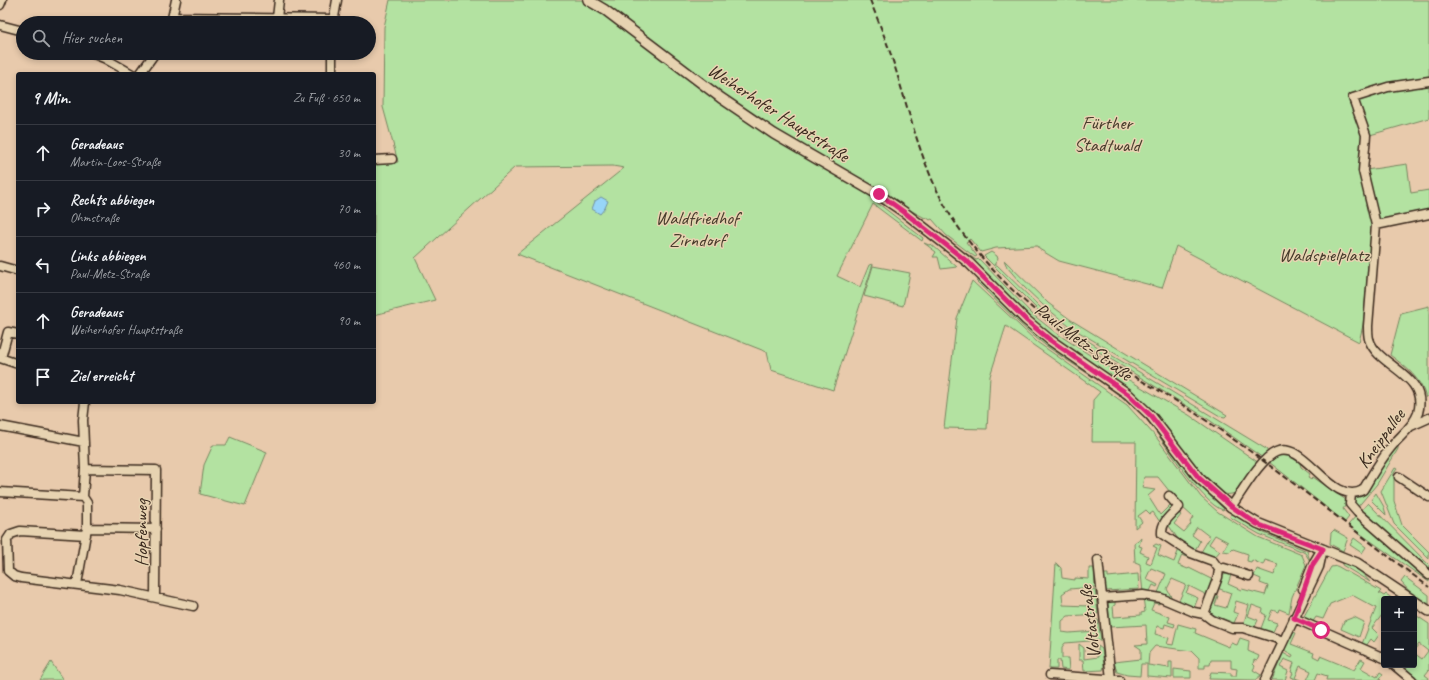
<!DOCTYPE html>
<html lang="de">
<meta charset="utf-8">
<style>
body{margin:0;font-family:Caveat,sans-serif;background:#242831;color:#f1f3f6}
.controls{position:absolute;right:12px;bottom:12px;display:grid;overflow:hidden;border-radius:4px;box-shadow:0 2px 6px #0003}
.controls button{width:36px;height:36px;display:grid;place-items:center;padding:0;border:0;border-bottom:1px solid #363941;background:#171b24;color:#f1f3f6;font:20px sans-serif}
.stop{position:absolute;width:12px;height:12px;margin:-9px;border:3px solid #db2777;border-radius:50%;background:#fff}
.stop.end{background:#db2777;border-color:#fff;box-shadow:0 1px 4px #0008}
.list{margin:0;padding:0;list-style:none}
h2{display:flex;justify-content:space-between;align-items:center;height:52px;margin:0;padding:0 16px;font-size:17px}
h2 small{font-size:13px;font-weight:400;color:#9ea1a6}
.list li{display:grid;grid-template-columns:26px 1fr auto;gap:12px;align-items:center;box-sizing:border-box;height:56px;padding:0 16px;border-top:1px solid #363941}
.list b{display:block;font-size:15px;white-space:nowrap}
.list p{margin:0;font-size:13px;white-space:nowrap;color:#9ea1a6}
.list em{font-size:13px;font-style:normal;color:#9ea1a6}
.icon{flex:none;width:22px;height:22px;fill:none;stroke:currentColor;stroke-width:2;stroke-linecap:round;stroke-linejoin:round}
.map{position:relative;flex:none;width:1429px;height:680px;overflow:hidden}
.search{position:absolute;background:#171b24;box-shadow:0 2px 6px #0003;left:16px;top:16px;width:360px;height:44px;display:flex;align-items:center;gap:10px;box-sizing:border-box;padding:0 14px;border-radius:22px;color:#9ea1a6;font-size:15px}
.panel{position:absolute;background:#171b24;box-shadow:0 2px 6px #0003;left:16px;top:72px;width:360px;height:332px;border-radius:4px}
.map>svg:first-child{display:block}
.green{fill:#b3e2a1;stroke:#778660}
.water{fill:#97d5f8;stroke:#7291a1}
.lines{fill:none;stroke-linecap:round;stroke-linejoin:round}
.minor-casing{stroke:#3b2a1e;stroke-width:11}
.tertiary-casing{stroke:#3b2a1e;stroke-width:12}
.minor{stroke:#e7d3b1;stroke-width:8}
.tertiary{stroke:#e7d3b1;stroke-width:9}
.rail{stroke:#3b2a1e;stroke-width:2;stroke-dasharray:6 3;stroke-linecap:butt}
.route{stroke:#db2777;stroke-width:5}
.labels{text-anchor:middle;stroke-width:3;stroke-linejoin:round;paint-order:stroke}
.street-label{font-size:19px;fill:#3b2a1e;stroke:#e7d3b1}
.park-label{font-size:19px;fill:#473c2b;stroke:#e7d3b1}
</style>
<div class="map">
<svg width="1429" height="680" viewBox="0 0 1429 680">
<rect width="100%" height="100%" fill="#e8caac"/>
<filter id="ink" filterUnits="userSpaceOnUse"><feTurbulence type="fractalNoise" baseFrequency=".025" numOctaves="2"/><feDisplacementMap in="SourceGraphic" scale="8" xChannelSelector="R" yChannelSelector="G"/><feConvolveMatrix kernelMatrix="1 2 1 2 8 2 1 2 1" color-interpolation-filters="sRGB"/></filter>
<g filter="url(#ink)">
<path class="green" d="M390,0H1429V118L1370,135L1366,170L1407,164L1411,193L1429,190V212L1372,224L1363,325L1359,342L1176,246L1162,288L1059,261L1039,249L1037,246L996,248L981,252L970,239L966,242L977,256L975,257L946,235L932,219L930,220L926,217L925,218L910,210L881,191L877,197L904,214L911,223L877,199L875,201L923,238L922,241L873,204L837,276L860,287L869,265L873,264L833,390L771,370L767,352L517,254L624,168L613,166L515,167L415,258L435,300L374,315V164L398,162L383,107L384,27Z
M924,243L929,245L931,244L957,267L941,269L938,257H933L936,252Z
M964,252L976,260L979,259L1032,314L1056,333L1122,376L1189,415L1259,463L1236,493C1232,494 1228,495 1224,494C1208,487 1167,426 1150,410C1121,381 1086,362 1054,338C1021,314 993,280 964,252Z
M991,252L997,256L998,259L994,265H997L1041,308L1070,330L1266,449L1268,452L1263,458L1205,417L1068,333L1040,312L984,256Z
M1004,260L1048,303L1071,320L1227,415L1225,417L1220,416L1069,326L1043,305L1024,287L1007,267Z
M873,266L910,273L903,306L864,296Z
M972,281L1037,342L1127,405L1156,437L1201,497L1218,512L1258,537L1302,555L1306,565L1292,597L1289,613L1279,609L1278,612L1272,610L1268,620L1277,623L1272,634L1260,631L1266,615L1262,613L1263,609L1252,605L1248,616L1258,620L1254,629L1243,626L1249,605L1236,601L1233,612L1238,614L1234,623L1211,614L1209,611L1214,595L1218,596L1215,605L1226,608L1231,593L1217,588L1222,576L1230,572H1232L1228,584L1241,590L1242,589L1265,595L1268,586L1260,583L1261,579L1254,576L1257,569L1274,575L1278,564L1265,560L1263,565L1252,560L1251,562L1247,561L1248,554L1233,549L1230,552L1223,551L1228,542L1215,535L1209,544L1220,551L1214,558L1201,552L1210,537L1197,527L1192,535L1200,541L1195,550L1178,539L1167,523L1177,512L1181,515L1174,524L1184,532L1191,524L1190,522L1193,517L1182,507L1158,477H1144L1142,488L1155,490L1148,496L1160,515L1172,503L1174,505L1173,509L1160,522L1153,512L1150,514L1146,510L1138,516L1142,522L1135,528L1136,442H1092L1093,400L1100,392L1006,326L990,376L987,429L944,428L957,318Z
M976,281H979L1028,327L1123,395L1146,416L1192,478L1224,509L1223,510C1201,504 1162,437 1145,418C1116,388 1078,369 1045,345C1020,326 998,302 976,281Z
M1429,306V393L1426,398C1421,378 1406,367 1390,355L1401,313Z
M230,437L267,452L245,506L200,494L204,465L213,445H226Z
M1398,445V449L1377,484L1356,509L1353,498L1363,494L1392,450Z
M1286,453L1299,460L1301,467L1310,474L1308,477L1311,479L1313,477L1346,500L1345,506L1343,509L1349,517L1345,522L1269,462L1279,455Z
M1395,468L1397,469L1394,473V501L1402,525L1429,552V559L1394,524L1381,491Z
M1376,493L1384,507L1386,515L1371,500Z
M1368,503L1429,565V573L1360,512Z
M1231,513L1264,533L1307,551L1310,561L1305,553L1301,551L1259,534L1230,517Z
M1357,515L1429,577V582L1348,525Z
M1334,530L1348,538L1343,551L1330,544L1331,533Z
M1141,538L1139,546L1142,547L1140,552L1148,556L1146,562L1151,564L1157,548L1153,546L1156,544L1161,546L1158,555L1174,562L1179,549L1191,555L1190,558L1182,555L1178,565L1188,569L1189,568L1213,580L1207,595L1189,586L1186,593L1198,598L1193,610L1178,603L1186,585L1172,579L1167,589L1173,600L1157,595L1166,574L1151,568L1146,579L1158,585L1157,587L1153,585L1149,593H1143L1140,564L1135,562L1134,543Z
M1354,538L1366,547L1362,553L1350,545Z
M1343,562L1360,571L1370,582L1342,565Z
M1056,563L1061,568L1062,578L1075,580V578L1089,579V568H1094L1095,587L1069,589L1062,594L1063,605L1089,606L1090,590L1095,589L1098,614L1068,616L1062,621V632L1069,633L1096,631V620H1098L1101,640L1065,643L1062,647V658H1068L1069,670L1061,669L1060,660H1057V669H1049Z
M1337,566L1381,591L1379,593L1384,596L1386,594L1393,599H1384V616L1382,615L1372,628L1379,635L1374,642L1371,639L1366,646L1362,644L1376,608L1352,595L1330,604L1323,619L1316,617L1312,623L1303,618L1327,574L1331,567Z
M1103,574H1108V577L1138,574L1139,589L1106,591Z
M1405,577L1429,595V607L1412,594L1401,582Z
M1143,597L1160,599L1159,604L1154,603L1151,610L1170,617L1168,622L1175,624L1174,627L1165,624L1164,628L1157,626L1155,634L1169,638L1167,644L1173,645L1178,624L1196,629L1195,633L1229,647L1231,643L1237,645L1240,638L1249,641L1248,651L1259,656L1257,661L1254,660L1253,664L1255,666L1253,670L1261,675L1255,680L1209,679L1211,672L1231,673V676H1236L1237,669L1231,668V660H1211L1210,665H1205V668H1199V658L1192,651L1155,646L1149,653L1148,665L1169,668V662H1172V678L1147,676V664H1141L1140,676L1127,675L1117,672L1114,662L1141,659V649L1135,645L1147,644L1146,625L1110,627L1108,601L1115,600V605L1113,606L1114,617L1141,615V613L1145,612Z
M1414,614L1429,624V670L1425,675L1429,678L1428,680H1420L1403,667L1404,665H1414V653L1422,659L1428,651L1419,644L1414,650Z
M1354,617L1364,622L1359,637L1341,629L1344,621Z
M1293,632L1296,633L1291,644L1314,653L1313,656L1319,659L1320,656L1354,670L1361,659L1365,661L1361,668L1377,677L1380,672L1383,674L1379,679L1381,680H1326L1327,676L1318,673L1315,680H1307L1311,671L1300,666L1295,678L1300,680H1294V678L1291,677L1293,673L1291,672L1294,663L1284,659L1280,667L1288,671L1285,680H1272L1283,653L1292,658L1293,655L1284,650Z
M1079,644L1084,648V659L1098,657V646L1102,649L1104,666L1103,670L1084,671L1083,660H1079Z
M51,662L63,680H40Z
M1174,669L1191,671V678H1174Z"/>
<path class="water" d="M601,197L608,201L605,208L600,214L592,209L595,201Z"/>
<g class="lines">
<g class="minor-casing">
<path id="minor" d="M0,5L2,0
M173,17L333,19
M277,18L279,0
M171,23L176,0
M333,23L337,0
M0,25L23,31
M91,53L104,58L132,74
M140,74L155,53
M332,74V53
M374,160L392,159
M1376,225L1429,214
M0,266L18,271
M0,358L18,364
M1,358L8,332L18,334
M0,426L84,442
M1411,426L1429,418
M85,469L156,470L155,597
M1399,477L1429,497
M0,492L83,497
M1351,494L1350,504L1357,512L1429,575
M1169,496L1179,507C1171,515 1161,522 1162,534L1191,553L1213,561L1219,569L1218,577L1204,614
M1231,507C1242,492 1260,459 1276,452C1305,439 1331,508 1363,490C1372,475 1381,459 1392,446C1401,435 1413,427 1418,413C1429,374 1377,367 1369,339C1368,335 1368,330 1368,326L1376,225L1363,171L1366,135L1353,98L1388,87L1429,81
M87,528L156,529
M86,535L20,531L11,534L7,540L8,571L14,576L21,578L120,590L193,606
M1098,560L1111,679
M1219,569L1224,568L1249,576
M77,584L87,528V503L83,497L85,469L83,420L85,402
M1303,589L1313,564L1320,552
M1102,598L1143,595L1161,598L1194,612L1204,614L1212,620L1232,628H1243L1278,639L1283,642
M1294,618L1384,658
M1394,665L1412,680
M1050,675L1119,680
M1265,680L1319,567L1323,549"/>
</g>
<g class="tertiary-casing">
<path id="tertiary" d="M588,0L605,10L721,98L774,134L879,195L904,212L954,251L969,263L1026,320L1050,340L1128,394L1151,416L1199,478L1231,507L1257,523L1357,563L1411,599
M1414,601L1429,611"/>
</g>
<use href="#minor" class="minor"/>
<use href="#tertiary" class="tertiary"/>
<path class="rail" d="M870,0C877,18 885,37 891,55C911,115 923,179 961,231C996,279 1043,322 1094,353C1122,371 1153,386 1181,404C1267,459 1347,526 1429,587"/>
</g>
</g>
<g class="lines" filter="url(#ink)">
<path class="route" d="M879,194L904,212L969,263L1026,320L1050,340L1128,394L1151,416L1199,478L1231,506L1257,524L1323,549L1313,564L1294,618L1321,630"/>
</g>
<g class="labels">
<g class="street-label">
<text transform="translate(779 112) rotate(33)" y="7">Weiherhofer Hauptstraße</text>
<text transform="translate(1084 341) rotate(37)" y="7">Paul-Metz-Straße</text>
<text transform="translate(1380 438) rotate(-54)" y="7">Kneippallee</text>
<text transform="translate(140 533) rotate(-90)" y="7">Hopfenweg</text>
<text transform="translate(1089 622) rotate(-97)" y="7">Voltastraße</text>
</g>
<g class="park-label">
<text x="1107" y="129">Fürther<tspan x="1107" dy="22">Stadtwald</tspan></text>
<text x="697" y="224">Waldfriedhof<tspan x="697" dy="22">Zirndorf</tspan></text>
<text x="1324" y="261">Waldspielplatz</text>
</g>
</g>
</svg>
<div class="controls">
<button>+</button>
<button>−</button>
</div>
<div class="stop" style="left:1321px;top:630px"></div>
<div class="stop end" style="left:879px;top:194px"></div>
<div class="search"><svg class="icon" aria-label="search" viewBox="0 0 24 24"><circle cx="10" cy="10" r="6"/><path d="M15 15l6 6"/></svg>Hier suchen</div>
<section class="panel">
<h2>9 Min.<small>Zu Fuß · 650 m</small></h2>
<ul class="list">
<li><svg class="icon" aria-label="ahead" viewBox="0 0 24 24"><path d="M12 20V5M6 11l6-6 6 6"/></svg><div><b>Geradeaus</b><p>Martin-Loos-Straße</p></div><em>30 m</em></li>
<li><svg class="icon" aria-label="right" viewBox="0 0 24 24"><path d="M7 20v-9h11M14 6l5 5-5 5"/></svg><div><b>Rechts abbiegen</b><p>Ohmstraße</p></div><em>70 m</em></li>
<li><svg class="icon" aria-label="left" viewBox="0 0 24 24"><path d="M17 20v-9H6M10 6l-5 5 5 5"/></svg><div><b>Links abbiegen</b><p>Paul-Metz-Straße</p></div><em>460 m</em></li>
<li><svg class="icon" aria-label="ahead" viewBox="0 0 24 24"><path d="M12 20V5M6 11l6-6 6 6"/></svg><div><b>Geradeaus</b><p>Weiherhofer Hauptstraße</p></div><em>90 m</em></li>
<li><svg class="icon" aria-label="arrive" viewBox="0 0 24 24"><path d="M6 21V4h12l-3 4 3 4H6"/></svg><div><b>Ziel erreicht</b></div></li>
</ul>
</section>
</div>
